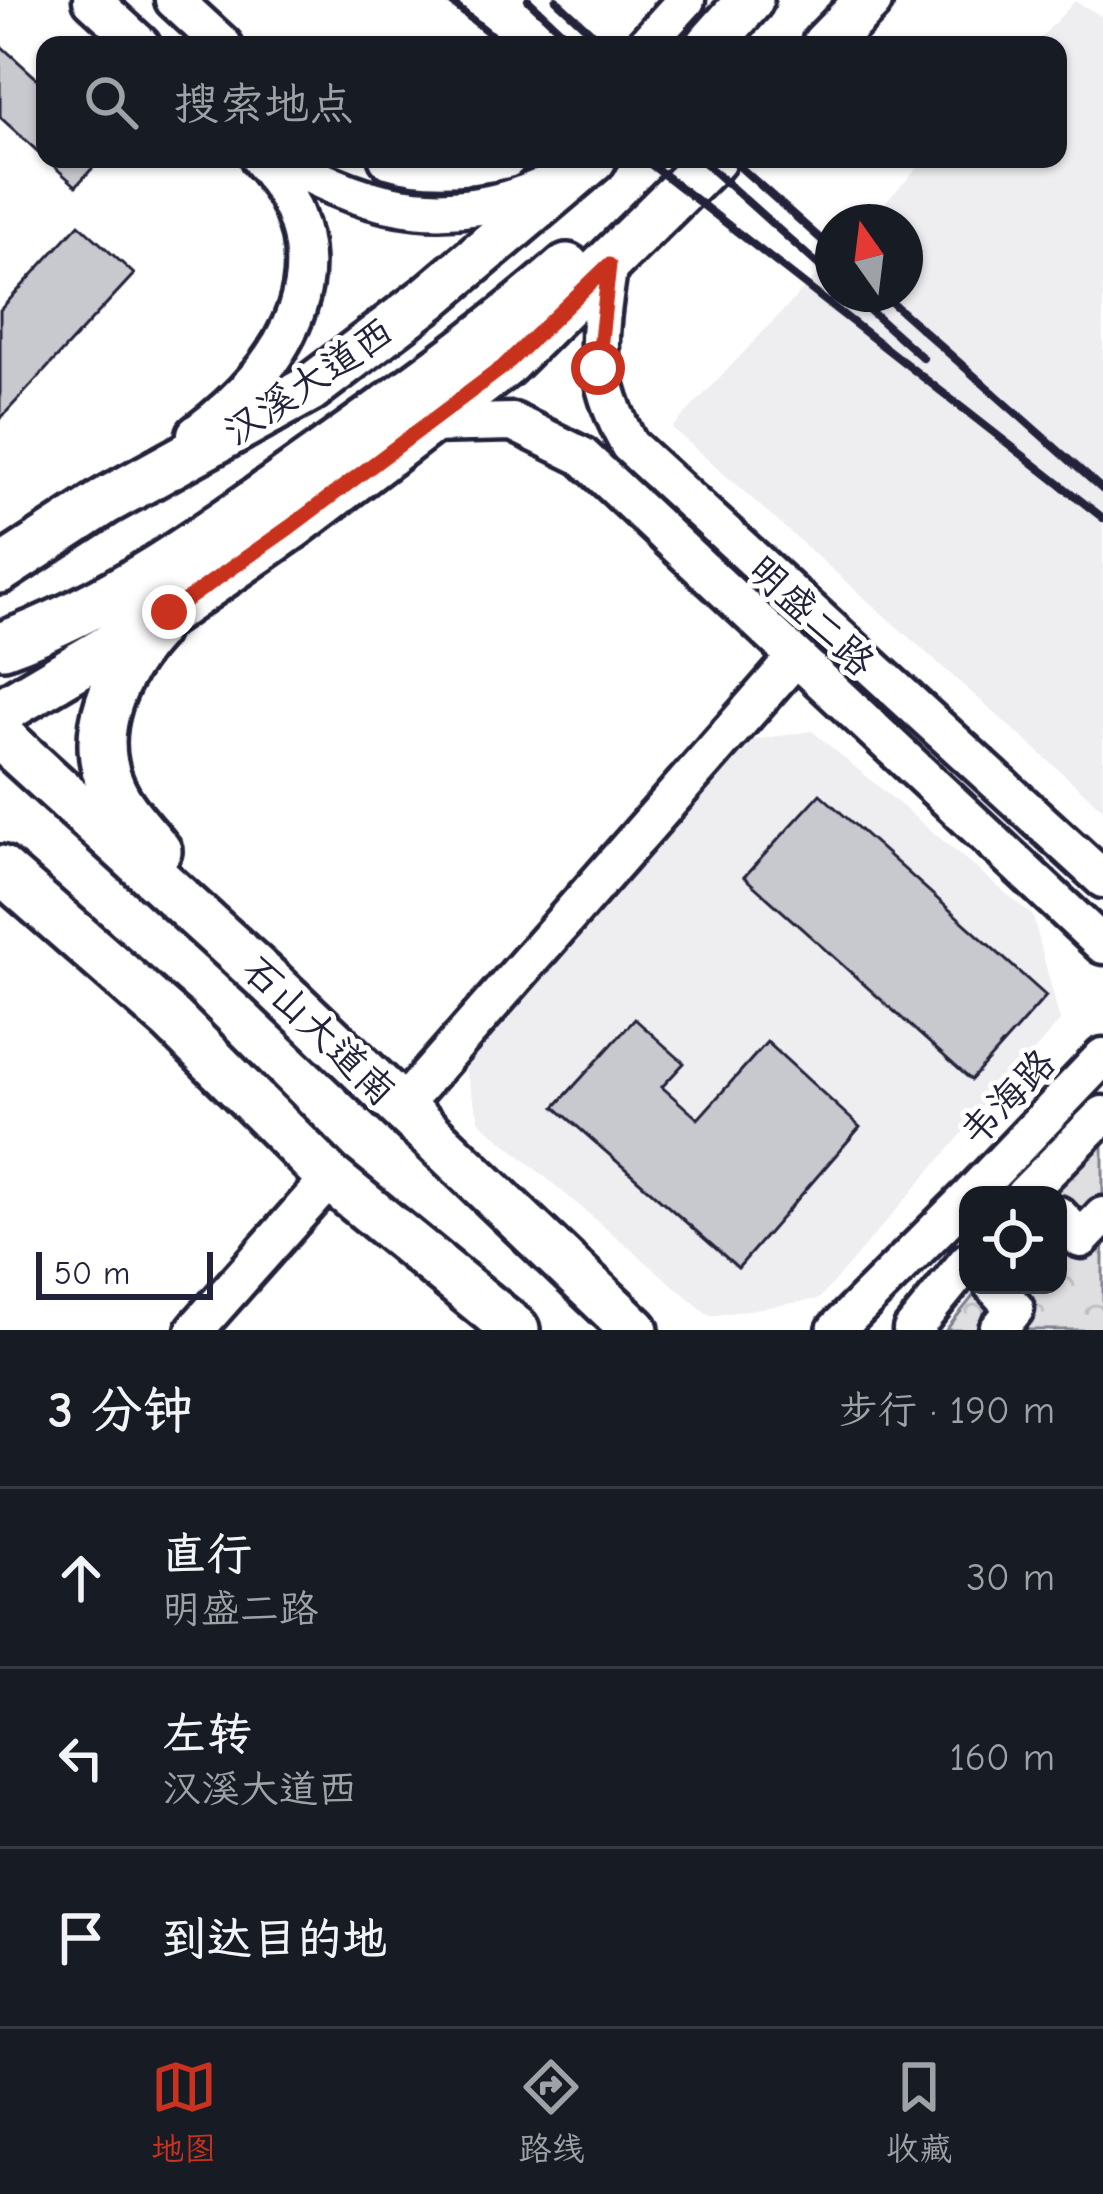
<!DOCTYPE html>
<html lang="zh">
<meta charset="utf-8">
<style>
body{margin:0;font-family:"Comic Neue","LXGW WenKai TC",sans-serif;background:#242831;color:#f1f3f6}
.controls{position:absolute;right:36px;bottom:36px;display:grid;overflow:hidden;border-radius:24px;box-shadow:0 3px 9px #0004}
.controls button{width:108px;height:108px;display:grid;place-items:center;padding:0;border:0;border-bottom:3px solid #363941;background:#171b24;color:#f1f3f6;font:60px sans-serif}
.compass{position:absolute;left:815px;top:204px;width:108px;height:108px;border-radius:50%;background:#171b24;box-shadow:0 3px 9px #0004;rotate:346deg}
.scale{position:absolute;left:36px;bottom:30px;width:177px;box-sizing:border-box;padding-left:12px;border:6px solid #22223b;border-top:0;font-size:33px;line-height:42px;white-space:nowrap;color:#22223b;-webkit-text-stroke:9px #fff;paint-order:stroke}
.stop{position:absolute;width:36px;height:36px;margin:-27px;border:9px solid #c8321e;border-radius:50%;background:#fff}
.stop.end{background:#c8321e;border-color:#fff;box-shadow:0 3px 12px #0008}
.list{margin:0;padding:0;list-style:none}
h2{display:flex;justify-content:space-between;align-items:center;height:156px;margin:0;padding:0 48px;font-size:51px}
h2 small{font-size:39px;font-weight:400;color:#9ea1a6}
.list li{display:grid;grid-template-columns:78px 1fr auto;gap:36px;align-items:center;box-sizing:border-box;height:180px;padding:0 48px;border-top:3px solid #363941}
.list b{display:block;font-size:45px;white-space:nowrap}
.list p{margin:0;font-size:39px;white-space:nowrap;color:#9ea1a6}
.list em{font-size:39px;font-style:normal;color:#9ea1a6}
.icon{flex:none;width:66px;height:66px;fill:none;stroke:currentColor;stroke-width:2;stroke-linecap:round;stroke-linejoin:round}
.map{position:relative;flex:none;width:1103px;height:1330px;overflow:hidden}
.search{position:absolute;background:#171b24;box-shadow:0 3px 9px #0004;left:36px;right:36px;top:36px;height:132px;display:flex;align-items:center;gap:30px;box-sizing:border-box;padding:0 42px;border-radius:24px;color:#9ea1a6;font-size:45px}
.sheet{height:696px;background:#171b24}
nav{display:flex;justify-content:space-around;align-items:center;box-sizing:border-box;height:168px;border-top:3px solid #363941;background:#171b24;font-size:33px;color:#9ea1a6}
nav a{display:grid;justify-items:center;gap:6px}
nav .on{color:#c8321e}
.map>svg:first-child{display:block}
.built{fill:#eeeef1}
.park{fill:url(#park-crowns);stroke:#80808e;stroke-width:3}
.building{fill:#c8c8cf;stroke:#22223b;stroke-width:3}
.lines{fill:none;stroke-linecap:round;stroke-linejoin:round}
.minor-casing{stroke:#22223b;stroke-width:45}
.major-casing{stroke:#22223b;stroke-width:54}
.minor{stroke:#fff;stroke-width:36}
.major{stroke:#fff;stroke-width:45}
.rail{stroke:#22223b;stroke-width:8}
.route{stroke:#c8321e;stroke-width:15}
.labels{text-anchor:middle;stroke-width:10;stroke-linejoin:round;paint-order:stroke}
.street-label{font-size:39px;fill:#22223b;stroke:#fff}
</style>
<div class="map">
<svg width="1103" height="1330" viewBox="0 0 1103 1330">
<defs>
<pattern id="park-crowns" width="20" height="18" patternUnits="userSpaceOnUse" patternTransform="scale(3)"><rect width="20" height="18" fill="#dfdfe2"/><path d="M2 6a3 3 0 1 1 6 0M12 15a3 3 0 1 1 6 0" fill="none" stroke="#bfbfc3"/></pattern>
</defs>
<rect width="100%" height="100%" fill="#fff"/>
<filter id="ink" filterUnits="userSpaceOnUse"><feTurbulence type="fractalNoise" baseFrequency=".00833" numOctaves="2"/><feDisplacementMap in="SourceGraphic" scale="24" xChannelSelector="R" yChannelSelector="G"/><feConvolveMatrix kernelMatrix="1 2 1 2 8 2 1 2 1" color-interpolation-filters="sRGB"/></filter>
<g filter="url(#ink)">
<path class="built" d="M1075,1L1103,17V809L672,428L833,258V294H905V222H867L926,159H1058V45H1034Z
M812,731L1033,916L1060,1021L819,1299L710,1316L480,1122L464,1066L752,740Z"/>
<path class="park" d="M1103,1135V1330H946L982,1285H1058V1195H1049Z"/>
<path class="building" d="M0,45L45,86V158L0,117Z
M46,159H101L76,186Z
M79,224L134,274L0,419V310Z
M820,794L1046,996L971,1080L744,877Z
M635,1019L684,1063L662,1087L698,1119L767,1042L860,1127L738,1268L555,1107Z"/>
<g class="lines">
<g class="minor-casing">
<path id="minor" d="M92,0L141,45
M174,0L223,45
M645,45L686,0
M282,159C372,214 459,228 555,181
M388,159C427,171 468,168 507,159
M609,264C597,341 591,374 629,445L1103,879
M428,424L513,422L582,456L1103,945
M196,434C290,364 350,261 260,159
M401,1107L795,658
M971,1195L1103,1057
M1024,1195L1103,1115
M1058,1215L1081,1239L1103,1216
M993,1285L1015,1309L998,1330
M195,1330L330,1178
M836,1330L968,1198
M912,1330L968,1261"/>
</g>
<g class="major-casing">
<path id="major" d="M710,45L750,0
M825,45L869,0
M0,570L106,501L309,389L429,298L593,159
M153,630C115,672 86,732 112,789C122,812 142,831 158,851
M3,645C117,604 213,532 311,462C398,400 486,338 567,267
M0,712L169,612L291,527L503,366L713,159
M0,736L269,981L635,1330
M0,869L172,1020L330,1178L516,1330"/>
</g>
<use href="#minor" class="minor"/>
<use href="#major" class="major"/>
<path class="rail" d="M448,0L504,45
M528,0L576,45
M556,0L605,45
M644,159L1103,518
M700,159L833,278
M731,159L833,250
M851,294L923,358
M882,294L1103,490"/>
</g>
</g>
<g class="lines" filter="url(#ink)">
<path class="route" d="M169,612L290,527L503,367L609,265L598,368"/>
</g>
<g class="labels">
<g class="street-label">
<text transform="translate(308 381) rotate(-34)" y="14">汉溪大道西</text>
<text transform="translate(812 615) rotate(43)" y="14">明盛二路</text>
<text transform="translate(320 1030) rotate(44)" y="14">石山大道南</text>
<text transform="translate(1007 1097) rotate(-46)" y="14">韦海路</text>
</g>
</g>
</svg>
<div class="controls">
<button><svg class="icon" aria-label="locate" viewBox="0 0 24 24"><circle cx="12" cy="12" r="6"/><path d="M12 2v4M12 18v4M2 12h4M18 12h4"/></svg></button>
</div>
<svg class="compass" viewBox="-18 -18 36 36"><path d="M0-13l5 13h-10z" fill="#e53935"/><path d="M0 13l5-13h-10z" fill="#9ea1a6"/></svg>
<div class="scale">50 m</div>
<div class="stop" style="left:598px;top:368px"></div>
<div class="stop end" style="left:169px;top:612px"></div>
<div class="search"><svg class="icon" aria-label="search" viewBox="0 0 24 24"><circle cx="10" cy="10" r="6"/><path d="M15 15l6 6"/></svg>搜索地点</div>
</div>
<section class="sheet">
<h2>3 分钟<small>步行 · 190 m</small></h2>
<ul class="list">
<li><svg class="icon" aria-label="ahead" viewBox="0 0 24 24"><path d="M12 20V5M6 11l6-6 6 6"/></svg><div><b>直行</b><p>明盛二路</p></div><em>30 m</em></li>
<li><svg class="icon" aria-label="left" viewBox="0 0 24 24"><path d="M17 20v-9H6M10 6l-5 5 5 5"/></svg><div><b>左转</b><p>汉溪大道西</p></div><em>160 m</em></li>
<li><svg class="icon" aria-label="arrive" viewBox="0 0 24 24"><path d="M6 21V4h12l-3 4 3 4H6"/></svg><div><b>到达目的地</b></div></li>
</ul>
</section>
<nav>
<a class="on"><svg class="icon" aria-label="map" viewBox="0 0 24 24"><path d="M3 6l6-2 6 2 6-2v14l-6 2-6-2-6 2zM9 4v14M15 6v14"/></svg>地图</a>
<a><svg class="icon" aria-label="directions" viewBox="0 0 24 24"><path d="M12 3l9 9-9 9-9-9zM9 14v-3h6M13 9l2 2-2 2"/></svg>路线</a>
<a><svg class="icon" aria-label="saved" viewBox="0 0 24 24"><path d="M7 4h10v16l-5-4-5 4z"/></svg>收藏</a>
</nav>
